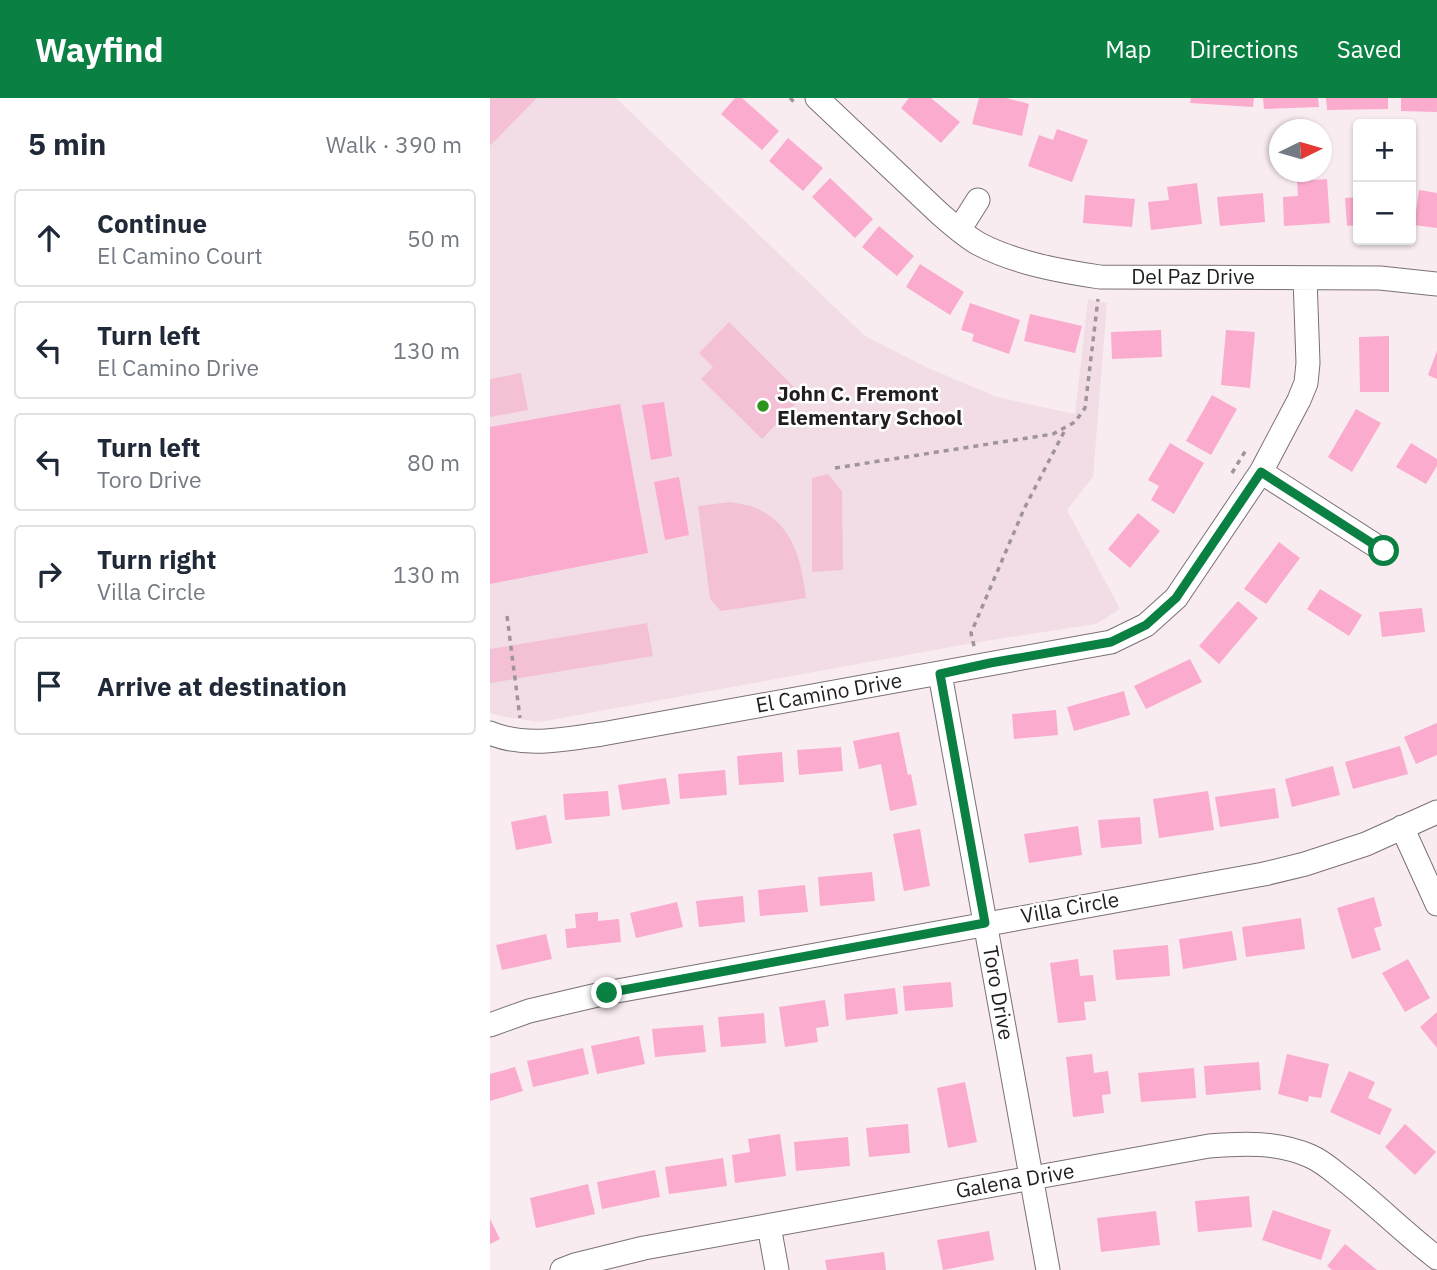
<!DOCTYPE html>
<meta charset="utf-8">
<style>
body{margin:0;font-family:"IBM Plex Sans",sans-serif;background:#f2f2f3;color:#1f2937}
.controls{position:absolute;right:21px;top:21px;display:grid;overflow:hidden;border-radius:7px;box-shadow:0 2px 5px #0004}
.controls button{width:63px;height:63px;display:grid;place-items:center;padding:0;border:0;border-bottom:2px solid #e0e1e3;background:#fff;color:#1f2937;font:35px sans-serif}
.compass{position:absolute;left:779px;top:21px;width:63px;height:63px;border-radius:50%;background:#fff;box-shadow:0 2px 5px #0004;rotate:85deg}
.stop{position:absolute;width:21px;height:21px;margin:-16px;border:5px solid #0b8043;border-radius:50%;background:#fff}
.stop.end{background:#0b8043;border-color:#fff;box-shadow:0 2px 7px #0008}
.list{margin:0;padding:0;list-style:none}
h2{display:flex;justify-content:space-between;align-items:center;height:91px;margin:0;padding:0 28px;font-size:30px}
h2 small{font-size:23px;font-weight:400;color:#747a83}
.list li{display:grid;grid-template-columns:46px 1fr auto;gap:21px;align-items:center;box-sizing:border-box;height:98px;margin:0 14px 14px;padding:0 14px;border:2px solid #e0e1e3;border-radius:7px}
.list b{display:block;font-size:26px;white-space:nowrap}
.list p{margin:0;font-size:23px;white-space:nowrap;color:#747a83}
.list em{font-size:23px;font-style:normal;color:#747a83}
.icon{flex:none;width:38px;height:38px;fill:none;stroke:currentColor;stroke-width:2;stroke-linecap:round;stroke-linejoin:round}
.map{position:relative;flex:none;width:947px;height:1172px;overflow:hidden}
header{display:flex;align-items:center;gap:42px;box-sizing:border-box;height:98px;padding:0 35px;background:#0b8043;color:#fff}
header strong{font-size:33px}
nav{display:flex;gap:38px;margin-inline-start:auto;font-size:24px}
main{display:flex}
aside{flex:1;background:#fff}
.map>svg:first-child{display:block}
.built{fill:#f2dde6}
.green{fill:#f4c0d6}
.building{fill:#faabce}
.lines{fill:none;stroke-linecap:round;stroke-linejoin:round}
.minor-casing{stroke:#7b7075;stroke-width:25}
.path{stroke:#9f9599;stroke-width:3.5;stroke-dasharray:5 5;stroke-linecap:butt}
.minor{stroke:#fff;stroke-width:23}
.route{stroke:#0b8043;stroke-width:9}
.poi-dot{fill:#2c951d;stroke:#fff;stroke-width:2.5}
.labels{text-anchor:middle;stroke-width:5;stroke-linejoin:round;paint-order:stroke}
.street-label{font-size:21px;fill:#221d1f;stroke:#fff}
.poi-label{font-size:21px;font-weight:bold;fill:#221d1f;stroke:#fff;text-anchor:start}
</style>
<header>
<strong>Wayfind</strong>
<nav><a>Map</a><a>Directions</a><a>Saved</a></nav>
</header>
<main>
<aside>
<h2>5 min<small>Walk · 390 m</small></h2>
<ul class="list">
<li><svg class="icon" aria-label="ahead" viewBox="0 0 24 24"><path d="M12 20V5M6 11l6-6 6 6"/></svg><div><b>Continue</b><p>El Camino Court</p></div><em>50 m</em></li>
<li><svg class="icon" aria-label="left" viewBox="0 0 24 24"><path d="M17 20v-9H6M10 6l-5 5 5 5"/></svg><div><b>Turn left</b><p>El Camino Drive</p></div><em>130 m</em></li>
<li><svg class="icon" aria-label="left" viewBox="0 0 24 24"><path d="M17 20v-9H6M10 6l-5 5 5 5"/></svg><div><b>Turn left</b><p>Toro Drive</p></div><em>80 m</em></li>
<li><svg class="icon" aria-label="right" viewBox="0 0 24 24"><path d="M7 20v-9h11M14 6l5 5-5 5"/></svg><div><b>Turn right</b><p>Villa Circle</p></div><em>130 m</em></li>
<li><svg class="icon" aria-label="arrive" viewBox="0 0 24 24"><path d="M6 21V4h12l-3 4 3 4H6"/></svg><div><b>Arrive at destination</b></div></li>
</ul>
</aside>
<div class="map">
<svg width="947" height="1172" viewBox="0 0 947 1172">
<rect width="100%" height="100%" fill="#f9ecf1"/>
<path class="built" d="M47,0H126L375,238L438,270L507,299L585,316L598,201L617,205L603,379L577,412L630,511L606,526L483,545L50,624L15,619L0,615V48Z"/>
<path class="green" d="M0,0H47L0,48Z
M239,224L313,298L272,341L211,281L223,269L209,255Z
M31,275L38,312L0,319V281Z
M338,376L352,393L353,472L322,474V380Z
M241,404C250,406 260,407 268,411C305,429 311,463 316,500L231,513L220,501L208,408Z
M157,525L163,558L0,585V551Z"/>
<path class="building" d="M245,0H252L289,33L272,52L231,16Z
M419,0H441L470,24L451,45L411,10Z
M489,0H516L539,6L532,38L482,26Z
M701,0H764L763,9L700,5Z
M773,0H828L829,9L774,11Z
M836,0H898V11L837,12Z
M911,0H947V14L911,13Z
M567,31L598,42L582,84L538,68L549,37L563,42Z
M298,40L333,70L313,93L279,63Z
M340,80L383,121L365,140L322,99Z
M837,81L840,125L794,128L793,99L808,98L807,83Z
M707,85L712,126L661,132L658,104L679,102L677,89Z
M929,92L947,95V130L924,127Z
M773,95L775,124L730,128L727,99Z
M595,97L645,101L642,129L593,125Z
M868,99V127L857,128L855,100Z
M389,128L424,158L407,178L372,149Z
M430,166L474,194L460,217L416,189Z
M480,205L530,222L519,256L482,243L484,236L471,232Z
M540,216L592,228L585,255L534,243Z
M671,232L672,259L622,261L621,234Z
M736,232L765,234L760,290L731,287Z
M899,238V294H870L869,239Z
M947,253V281L938,277Z
M722,297L747,311L721,357L696,343Z
M174,304L182,358L161,362L152,307Z
M130,306L158,455L0,486V329Z
M866,311L891,325L862,374L838,359Z
M680,345L714,365L684,416L661,402L669,388L658,382Z
M921,345L947,361V368L936,386L906,369Z
M189,379L199,437L175,442L164,384Z
M648,415L670,433L640,470L618,451Z
M789,444L810,460L776,506L754,491Z
M830,491L872,517L859,538L817,511Z
M748,503L768,520L729,566L709,548Z
M932,510L935,534L892,539L889,514Z
M700,561L712,584L656,611L644,588Z
M634,593L640,617L584,633L577,609Z
M566,612L568,637L524,641L522,616Z
M947,625V657L926,666L914,639Z
M409,634L418,677L421,676L427,707L400,713L391,666L369,671L363,643Z
M910,648L918,676L863,691L855,664Z
M351,649L353,673L309,677L307,652Z
M292,654L294,684L249,687L247,658Z
M843,668L850,697L802,709L795,681Z
M235,672L237,697L190,701L188,676Z
M176,680L180,706L132,712L128,687Z
M785,690L789,720L730,729L725,699Z
M118,693L120,718L75,722L73,696Z
M718,693L724,732L669,740L663,701Z
M56,717L62,745L26,752L21,724Z
M650,719L652,746L611,750L608,722Z
M588,728L592,757L539,765L534,736Z
M430,731L440,788L414,793L403,736Z
M382,774L385,803L330,808L328,779Z
M315,787L318,814L270,818L268,792Z
M253,798L255,824L209,829L206,803Z
M884,799L892,828L884,830L891,852L862,861L847,810Z
M187,804L193,829L146,840L140,815Z
M108,814V823L129,821L131,844L77,850L75,831L86,830L85,816Z
M811,820L815,851L756,859L752,829Z
M742,833L747,862L693,871L689,841Z
M56,836L62,861L12,872L6,847Z
M678,847L680,878L626,882L623,852Z
M588,861L590,878L603,877L606,903L594,904L596,922L568,925L560,865Z
M918,861L940,900L915,914L892,875Z
M461,884L463,909L415,913L413,888Z
M405,890L408,916L356,922L354,896Z
M335,902L339,928L326,930L328,944L295,949L289,909Z
M947,914V950L930,929Z
M274,915L276,945L231,949L228,919Z
M213,927L216,954L165,959L162,931Z
M149,938L155,966L107,976L101,948Z
M93,950L99,976L43,989L37,963Z
M602,956L604,975L618,973L621,996L612,997L614,1015L583,1019L576,959Z
M797,956L839,966L831,1000L819,998L818,1004L788,996Z
M769,964L771,992L716,997L714,968Z
M25,969L33,993L0,1003V976Z
M704,970L706,1000L651,1004L648,975Z
M859,973L885,984L878,1000L902,1011L890,1037L840,1014Z
M475,984L487,1044L458,1050L447,990Z
M418,1026L420,1055L379,1059L376,1030Z
M915,1026L946,1054L925,1077L895,1049Z
M290,1036L296,1078L245,1085L242,1057L260,1054L258,1041Z
M358,1039L360,1068L306,1073L304,1044Z
M233,1060L237,1088L179,1096L175,1069Z
M165,1072L170,1099L112,1111L107,1084Z
M98,1086L105,1116L46,1130L40,1100Z
M759,1098L762,1129L708,1134L705,1103Z
M783,1112L841,1132L831,1162L772,1142Z
M666,1113L670,1147L611,1154L607,1120Z
M0,1121L10,1141L0,1146Z
M499,1133L504,1162L453,1172L447,1142Z
M855,1146L887,1172H842L837,1168Z
M394,1154L396,1172H337L335,1162Z"/>
<g class="lines">
<g class="minor-casing">
<path id="minor" d="M327,0L450,116C462,126 475,138 489,146C526,165 569,173 610,179L890,180L947,186
M469,132L488,102
M771,374L894,453
M450,576L558,1172
M0,635C36,650 74,641 112,636L621,544L656,527L686,500L771,374L809,302L816,285L818,265L815,180
M912,729L947,806
M0,927L39,913L116,895L774,776L815,766L876,746L947,714
M279,1128L287,1172
M72,1172L85,1167L154,1150L719,1048C754,1045 788,1044 820,1058C832,1063 842,1072 852,1080C885,1105 914,1135 947,1160"/>
</g>
<path class="path" d="M300,0L306,6
M345,370L563,336L585,324L595,310L608,201
M742,375L756,352
M17,518L30,620
M484,548L481,535L534,411L576,330"/>
<use href="#minor" class="minor"/>
</g>
<g class="lines">
<path class="route" d="M117,895L495,825L450,576L500,565L621,544L656,527L686,500L771,374L894,453"/>
</g>
<circle class="poi-dot" cx="273" cy="308" r="7"/>
<g class="labels">
<g class="street-label">
<text x="703" y="186">Del Paz Drive</text>
<text transform="translate(339 595) rotate(-10)" y="7">El Camino Drive</text>
<text transform="translate(580 810) rotate(-10)" y="7">Villa Circle</text>
<text transform="translate(508 895) rotate(80)" y="7">Toro Drive</text>
<text transform="translate(525 1083) rotate(-10)" y="7">Galena Drive</text>
</g>
<g class="poi-label">
<text x="287" y="303">John C. Fremont<tspan x="287" dy="24">Elementary School</tspan></text>
</g>
</g>
</svg>
<div class="controls">
<button>+</button>
<button>−</button>
</div>
<svg class="compass" viewBox="-18 -18 36 36"><path d="M0-13l5 13h-10z" fill="#e53935"/><path d="M0 13l5-13h-10z" fill="#747a83"/></svg>
<div class="stop" style="left:894px;top:453px"></div>
<div class="stop end" style="left:117px;top:895px"></div>
</div>
</main>
